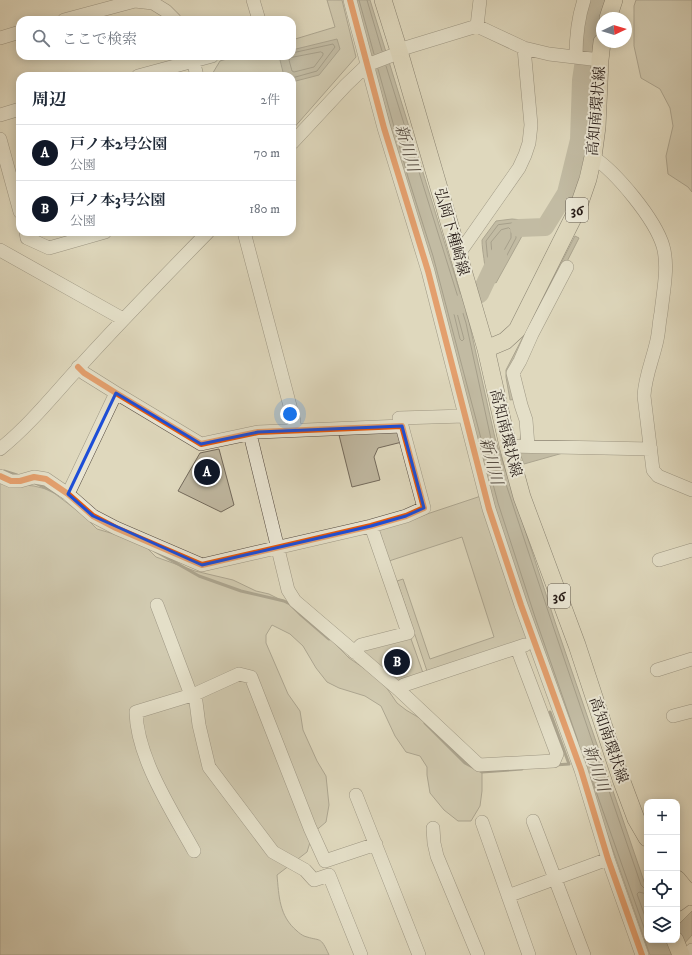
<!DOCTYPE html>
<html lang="ja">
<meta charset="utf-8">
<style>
body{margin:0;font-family:"IM FELL DW Pica","Noto Serif JP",serif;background:#f6f6f7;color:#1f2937}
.controls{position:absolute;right:12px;bottom:12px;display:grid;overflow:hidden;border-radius:8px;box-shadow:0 2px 10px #0003}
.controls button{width:36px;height:36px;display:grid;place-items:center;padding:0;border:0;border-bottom:1px solid #e0e1e3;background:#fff;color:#1f2937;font:20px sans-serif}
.compass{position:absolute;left:596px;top:12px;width:36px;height:36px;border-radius:50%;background:#fff;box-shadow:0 2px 10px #0003;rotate:86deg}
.you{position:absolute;left:290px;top:414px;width:14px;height:14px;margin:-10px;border:3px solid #fff;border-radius:50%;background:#1a73e8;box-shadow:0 0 0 6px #1a73e833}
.badge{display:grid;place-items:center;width:26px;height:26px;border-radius:50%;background:#111827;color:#fff;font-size:13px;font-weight:700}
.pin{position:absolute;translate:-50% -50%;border:2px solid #fff;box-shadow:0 1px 4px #0006}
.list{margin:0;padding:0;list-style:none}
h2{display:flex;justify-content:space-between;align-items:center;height:52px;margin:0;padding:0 16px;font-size:17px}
h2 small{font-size:13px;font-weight:400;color:#747a83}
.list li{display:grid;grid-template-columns:26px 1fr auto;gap:12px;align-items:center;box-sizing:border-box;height:56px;padding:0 16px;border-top:1px solid #e0e1e3}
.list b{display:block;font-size:15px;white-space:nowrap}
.list p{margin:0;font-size:13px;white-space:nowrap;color:#747a83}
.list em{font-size:13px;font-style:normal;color:#747a83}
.icon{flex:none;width:22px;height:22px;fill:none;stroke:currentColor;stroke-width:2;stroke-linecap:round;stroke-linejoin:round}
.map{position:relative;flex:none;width:692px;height:955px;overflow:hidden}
.search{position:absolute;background:#fff;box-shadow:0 2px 10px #0003;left:16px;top:16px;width:280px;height:44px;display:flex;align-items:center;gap:10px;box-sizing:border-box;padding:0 14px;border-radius:12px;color:#747a83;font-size:15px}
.panel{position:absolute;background:#fff;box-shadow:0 2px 10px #0003;left:16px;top:72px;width:280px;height:164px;border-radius:12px}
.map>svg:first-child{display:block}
.green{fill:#c0b8a1;stroke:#736a5c}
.water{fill:#a09884;stroke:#6f6658}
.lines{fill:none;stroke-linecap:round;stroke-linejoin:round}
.shore{stroke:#635a4d;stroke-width:1}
.stream{stroke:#6f6658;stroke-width:3}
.river{stroke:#a09884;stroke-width:18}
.minor-casing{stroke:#544a40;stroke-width:14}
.major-casing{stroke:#261b16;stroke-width:18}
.minor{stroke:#eae6d4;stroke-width:13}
.major{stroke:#dfd8bd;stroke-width:17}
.cycleway-casing{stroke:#eae6d4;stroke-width:8}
.cycleway{stroke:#e8590c;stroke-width:6}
.marked{fill:none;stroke:#1d4ed8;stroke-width:3;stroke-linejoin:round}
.labels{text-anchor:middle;stroke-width:4;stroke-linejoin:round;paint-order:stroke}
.shield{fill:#eae6d4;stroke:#61584f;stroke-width:1}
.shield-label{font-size:14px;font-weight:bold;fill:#261b16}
.street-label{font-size:15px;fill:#261b16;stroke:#eae6d4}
.water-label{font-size:16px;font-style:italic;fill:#574d42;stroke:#eae6d4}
</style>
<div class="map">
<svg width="692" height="955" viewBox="0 0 692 955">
<rect width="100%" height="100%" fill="#dfd8bd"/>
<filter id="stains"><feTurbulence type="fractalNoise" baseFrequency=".005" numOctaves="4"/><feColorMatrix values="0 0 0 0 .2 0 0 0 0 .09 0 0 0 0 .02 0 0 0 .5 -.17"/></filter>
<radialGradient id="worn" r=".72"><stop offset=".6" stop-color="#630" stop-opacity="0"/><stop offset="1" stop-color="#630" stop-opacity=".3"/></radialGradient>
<path class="green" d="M327,0H342L356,57L292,130V76H211L220,61L237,56H292V40L335,27Z
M636,0H692V192L688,187L668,174L666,156L673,126L670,108L660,89L641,78L634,46V6Z
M400,430L402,442L378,448L374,457L380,480L352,487L339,435Z
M219,449L234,505L221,512L178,491L200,453Z
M0,480L24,485L34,486L50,490L83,515L97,529L141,542L156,557L195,571L233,580L256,591L269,594L303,611L349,658L368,671L386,687L397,703L406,710L443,732L468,765L482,772V791L480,806L471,821H458L444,810L430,793L427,775V767L420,756L406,752L395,736L381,706L365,696L339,688L327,682L316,668L303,646L290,634L272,625L266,635V643L288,694L300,711L303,730L317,761L326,776L329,805L326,822L313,833L307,852L277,875C279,896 279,916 297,931C299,933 302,935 304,936C321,942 320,935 329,955H0Z
M481,496L527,639L427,671L397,581L403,579L430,659L494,637L462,537L389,561L379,530Z
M410,636L423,673L396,681L361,651Z"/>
<path class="water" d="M355,0H370L469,322L495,438L556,625L647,890V940H677V926L692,911V935L674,955H650L531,618L494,504L451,341Z
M337,39L340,49L319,75L292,82V76H284L279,56H292V50Z
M512,219L544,222V231H521L520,234L522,236L496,283L485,277C486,265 482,252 482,240L496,221Z
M575,236L579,238L510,373L516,399L510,400L506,377V370Z
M521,431L525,442L563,453L524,464L519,451Z"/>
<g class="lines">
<path class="shore" d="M359,0L374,54
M367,0L382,51
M321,52L323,53V55L314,67L294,72L292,71L289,60L290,58Z
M292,53L333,44L335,47L317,71L292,78
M386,66L466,323L491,439L553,626L641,885L644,888L647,889
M378,69L408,177L433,256L498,503L535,617L578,741
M512,223L520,224L521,226C516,230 516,232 516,238L496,276L493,277L489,274L486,241L498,225Z
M509,228L511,230V238L497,263H495L492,255L491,242L501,230Z
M455,312L457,313L464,339L462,341L460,339L454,314Z
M591,777L647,936
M647,894L639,892L637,894L647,922"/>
<path class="stream" d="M4,471L17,475
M33,482L56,493
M155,551L199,576L241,591L284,601L290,604L300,614L329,639
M550,712L569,764L555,765
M425,723L465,763L482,772L522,769"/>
<path class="river" d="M519,228L545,227L566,193L579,140L581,80L591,14L596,0
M457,306L480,294L498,256"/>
<g class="minor-casing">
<path id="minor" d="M253,0L259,20
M350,0L384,128L428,271L489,509L521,605L581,770L608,859L642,955
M64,20L135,1L153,3L166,11L175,20
M477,26L480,0
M0,38L20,32
M192,56L197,76
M576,56C576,38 578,18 584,0
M138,76L212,56
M0,115L20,109
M0,139L20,212
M292,143L346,85L367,65L393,55L405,48L477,26L524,48L549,54L600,60
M593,157C616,172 655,219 663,246C669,267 663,292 661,313C659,322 659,331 657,340C653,359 645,376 644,396L653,470L658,476L692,490
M26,232L27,238L49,248L105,232
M244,232L294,421V430
M0,250L123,319
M458,255L519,168L525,155L529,143L531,125L524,48
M402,426L399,418L465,416
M250,434L288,590L295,601L398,689L479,765L554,761L557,754L517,648
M508,446L651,449
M528,446L526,420L521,405L513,373L520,361L532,334L567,267
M0,449C31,424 55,393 82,364C123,319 165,276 208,232
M0,476L11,481H20L34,477L46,479L68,494L93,516L116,528L202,565L371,526L406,516L424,508L402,426L258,432L201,444L116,393L84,373L78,367
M68,494L116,393
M659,560L692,550
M157,605L191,695
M354,652L361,645L408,633L371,526
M657,670L692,659
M398,689L404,685L525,645
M195,694L199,725L209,767L273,852L305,870L314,880L329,875L361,955
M673,716L692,711
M356,795L419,955
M533,821L584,955
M482,822L529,955
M433,828L434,843L437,856L478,955
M194,851C172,811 137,758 136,712L195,694L239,674L251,677L310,828L325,861L376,844
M508,896L608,859
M688,955L692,950"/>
</g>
<g class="major-casing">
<path id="major" d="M383,0L399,51L486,349L508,446L522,497L577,645L621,779L636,819L647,838
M608,18L614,0
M486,349L505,341L517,330L578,208L588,179L593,157L597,127L600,60L602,42
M677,879L692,897
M677,903L692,892
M675,940L681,955"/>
</g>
<use href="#minor" class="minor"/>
<use href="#major" class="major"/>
<g class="cycleway-casing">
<path id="cycleway" d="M350,0L384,128L428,271L489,509L521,605L581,770L608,859L642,955
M0,476L11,481H20L34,477L46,479L68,494L93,516L116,528L202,565L371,526L406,516L424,508L402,426L258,432L201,444L116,393L84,373L78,367"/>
</g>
<use href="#cycleway" class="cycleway"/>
</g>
<path d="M0 0H692V955H0ZM116,393L201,444L258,432L402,426L424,508L406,516L371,526L202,565L93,516L68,494Z" fill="#dfd8bd" fill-opacity=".55" fill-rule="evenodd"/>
<path class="marked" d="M116,393L201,444L258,432L402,426L424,508L406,516L371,526L202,565L93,516L68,494Z"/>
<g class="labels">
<g class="shield">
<rect x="566" y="198" width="22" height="24" rx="3"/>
<rect x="548" y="584" width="22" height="24" rx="3"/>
</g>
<g class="shield-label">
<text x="577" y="215">36</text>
<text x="559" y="601">36</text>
</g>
<g class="street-label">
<text transform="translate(596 111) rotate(-85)" y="5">高知南環状線</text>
<text transform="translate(452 232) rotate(74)" y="5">弘岡下種崎線</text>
<text transform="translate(506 433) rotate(76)" y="5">高知南環状線</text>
<text transform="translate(609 740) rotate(71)" y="5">高知南環状線</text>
</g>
<g class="water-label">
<text transform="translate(408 148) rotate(74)" y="6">新川川</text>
<text transform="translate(492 461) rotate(75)" y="6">新川川</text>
<text transform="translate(597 768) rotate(71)" y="6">新川川</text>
</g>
</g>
<rect width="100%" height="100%" filter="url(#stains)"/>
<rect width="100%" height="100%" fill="url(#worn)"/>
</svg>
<div class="controls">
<button>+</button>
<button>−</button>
<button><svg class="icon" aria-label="locate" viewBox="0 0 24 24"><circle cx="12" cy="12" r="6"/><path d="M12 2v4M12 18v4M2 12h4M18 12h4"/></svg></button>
<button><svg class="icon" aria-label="layers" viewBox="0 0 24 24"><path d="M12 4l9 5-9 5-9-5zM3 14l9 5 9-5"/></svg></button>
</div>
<svg class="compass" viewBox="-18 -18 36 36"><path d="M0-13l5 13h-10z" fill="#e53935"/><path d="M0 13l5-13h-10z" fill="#747a83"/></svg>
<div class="you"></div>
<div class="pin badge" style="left:207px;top:472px">A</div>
<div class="pin badge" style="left:397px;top:662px">B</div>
<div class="search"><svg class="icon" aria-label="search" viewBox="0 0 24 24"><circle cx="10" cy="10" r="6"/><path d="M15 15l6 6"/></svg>ここで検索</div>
<section class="panel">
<h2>周辺<small>2件</small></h2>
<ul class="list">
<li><span class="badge">A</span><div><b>戸ノ本2号公園</b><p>公園</p></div><em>70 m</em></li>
<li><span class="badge">B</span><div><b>戸ノ本3号公園</b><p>公園</p></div><em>180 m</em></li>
</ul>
</section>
</div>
